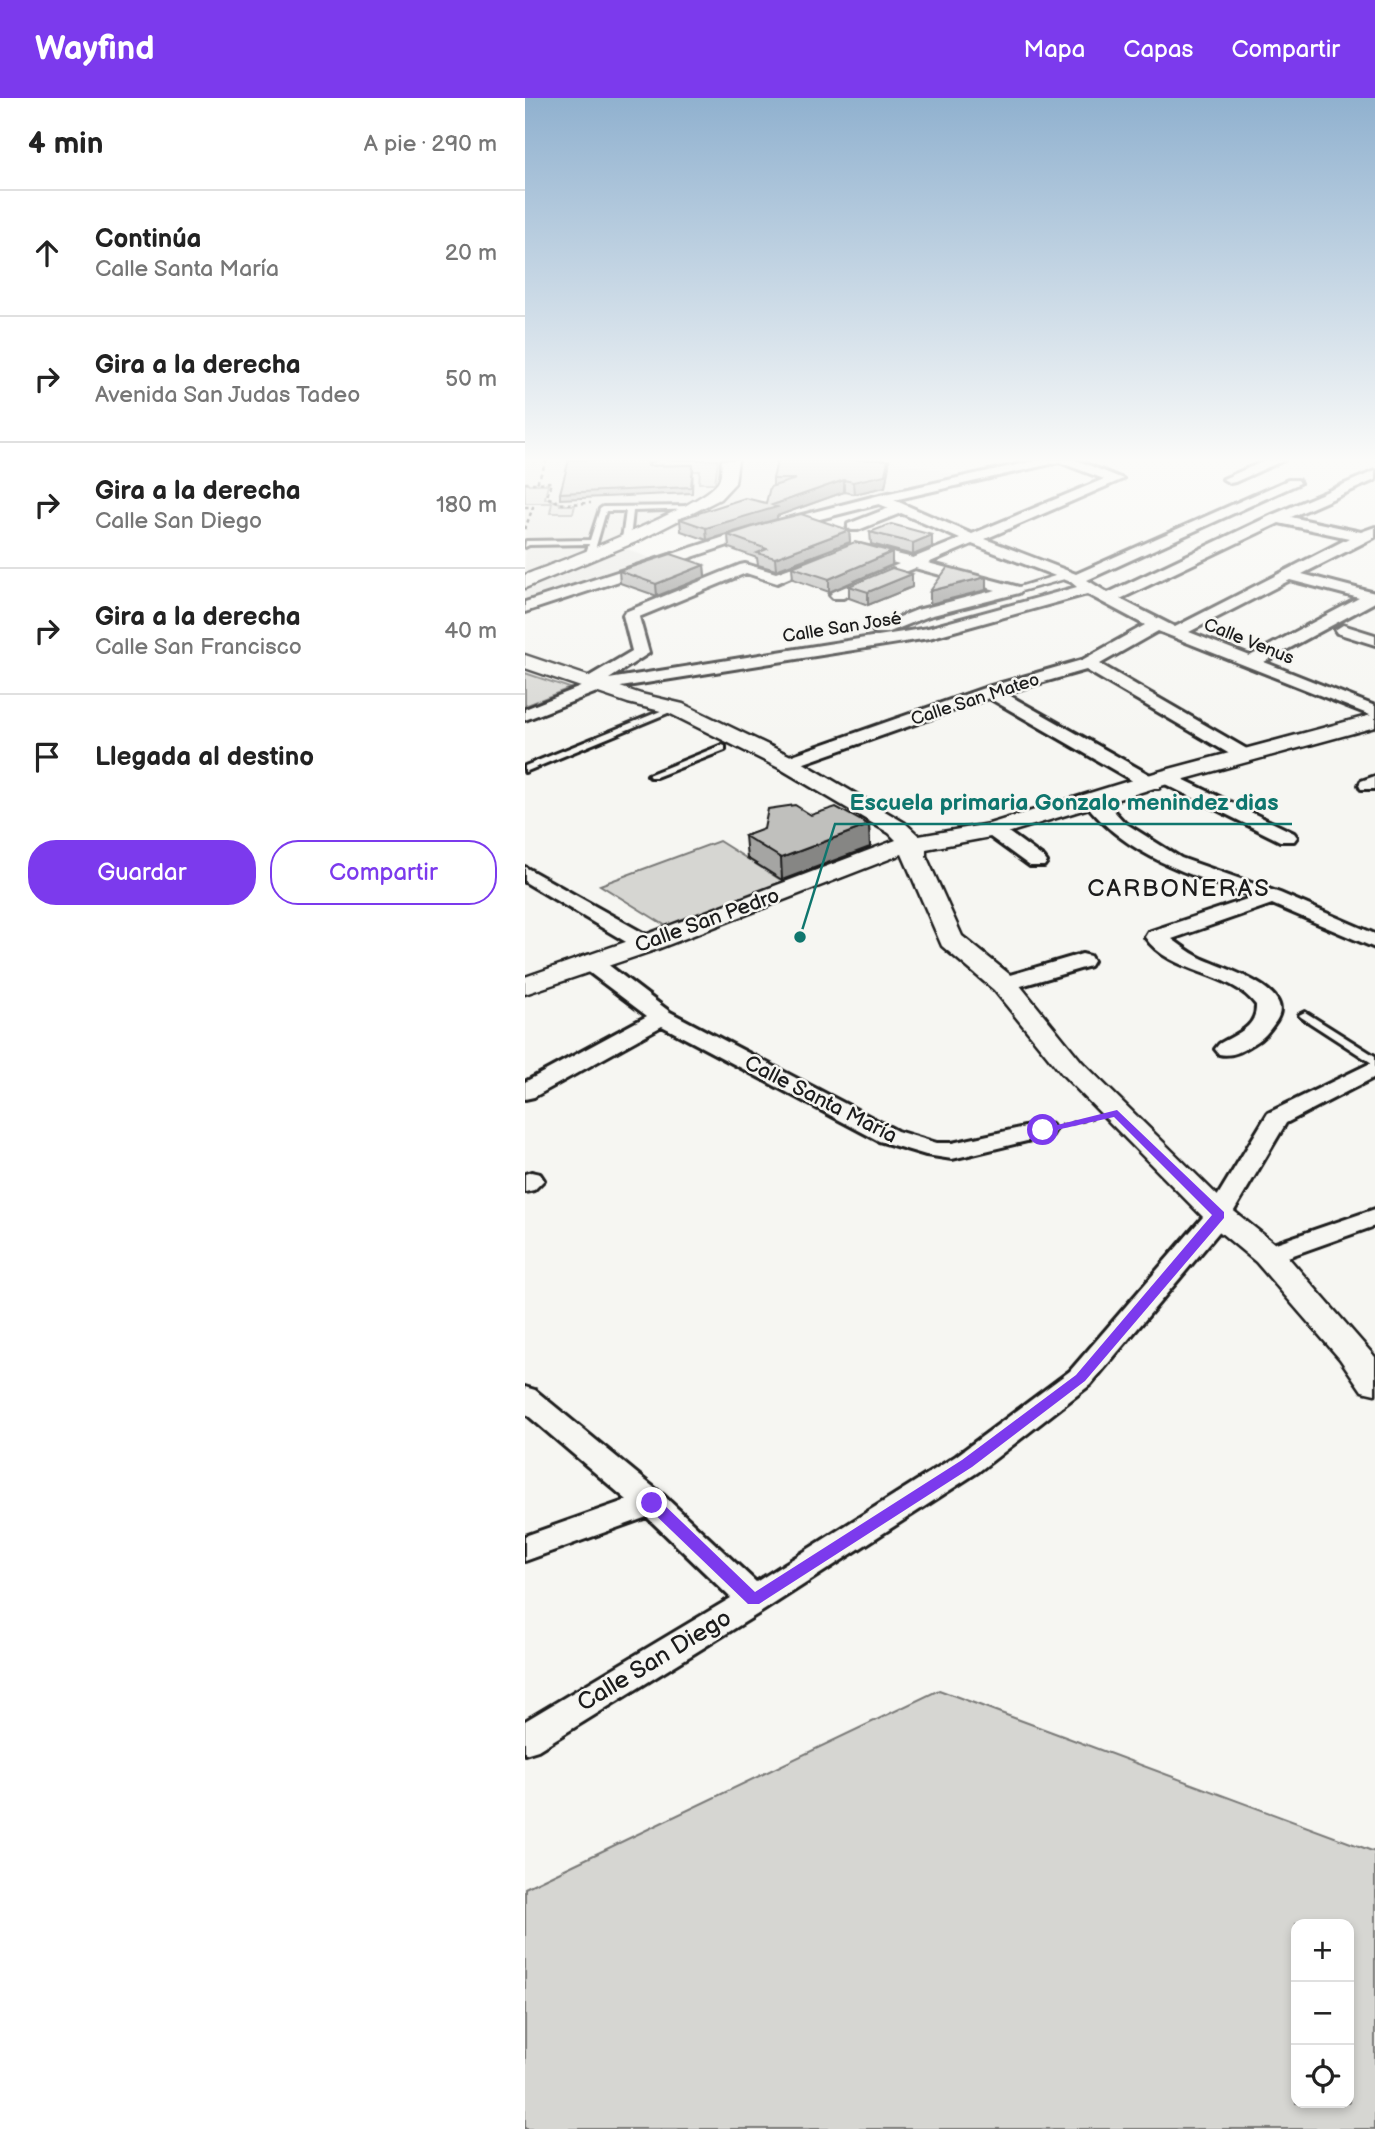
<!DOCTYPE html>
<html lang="es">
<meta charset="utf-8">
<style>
body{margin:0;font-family:"Balsamiq Sans",sans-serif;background:#f2f2f2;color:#222}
.controls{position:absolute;right:21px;bottom:21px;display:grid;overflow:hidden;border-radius:14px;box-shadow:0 4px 10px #0003}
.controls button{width:63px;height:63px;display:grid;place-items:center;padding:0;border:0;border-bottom:2px solid #e0e0e0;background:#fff;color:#222;font:35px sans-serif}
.stop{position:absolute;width:21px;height:21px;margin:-16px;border:5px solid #7c3aed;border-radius:50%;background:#fff}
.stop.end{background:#7c3aed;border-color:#fff;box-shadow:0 2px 7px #0008}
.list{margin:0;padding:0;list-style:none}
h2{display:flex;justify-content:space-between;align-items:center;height:91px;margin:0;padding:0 28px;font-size:30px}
h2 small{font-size:23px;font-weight:400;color:#767676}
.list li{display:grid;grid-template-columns:46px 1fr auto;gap:21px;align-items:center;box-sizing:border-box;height:126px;padding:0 28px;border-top:2px solid #e0e0e0}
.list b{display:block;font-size:26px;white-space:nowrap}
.list p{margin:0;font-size:23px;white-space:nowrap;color:#767676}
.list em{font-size:23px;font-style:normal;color:#767676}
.actions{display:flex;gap:14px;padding:21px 28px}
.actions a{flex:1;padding:16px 0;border:2px solid #7c3aed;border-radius:28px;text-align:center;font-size:24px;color:#7c3aed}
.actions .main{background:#7c3aed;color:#fff}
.icon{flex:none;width:38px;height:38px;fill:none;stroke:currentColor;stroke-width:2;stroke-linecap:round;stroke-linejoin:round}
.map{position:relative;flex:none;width:850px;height:2031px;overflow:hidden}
header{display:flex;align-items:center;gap:42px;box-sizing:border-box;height:98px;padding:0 35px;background:#7c3aed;color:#fff}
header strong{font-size:33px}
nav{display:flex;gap:38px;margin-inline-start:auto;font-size:24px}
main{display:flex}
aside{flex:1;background:#fff}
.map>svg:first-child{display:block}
.built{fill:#e6e6e2}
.green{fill:#d6d6d2;stroke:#797977;stroke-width:2;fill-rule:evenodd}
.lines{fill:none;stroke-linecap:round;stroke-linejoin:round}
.service-casing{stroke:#1c1c1c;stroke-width:6}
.pedestrian-casing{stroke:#1c1c1c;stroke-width:5}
.minor-casing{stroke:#1c1c1c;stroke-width:6}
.tertiary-casing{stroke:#1c1c1c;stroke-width:5}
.path-far1{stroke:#1c1c1c;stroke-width:2.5;stroke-dasharray:3.5 3.5;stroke-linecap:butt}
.path{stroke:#1c1c1c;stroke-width:4.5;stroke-dasharray:5 5;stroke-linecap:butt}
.service{fill:#f6f6f2;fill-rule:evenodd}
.pedestrian{fill:#f6f6f2;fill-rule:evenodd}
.minor{fill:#f6f6f2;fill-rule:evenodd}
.tertiary{fill:#f6f6f2;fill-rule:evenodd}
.wall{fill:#a5a5a3;stroke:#1c1c1c;stroke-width:2}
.shaded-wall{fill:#868684;stroke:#1c1c1c;stroke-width:2}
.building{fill:#c0c0bd;stroke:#1c1c1c;stroke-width:2}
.route{fill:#7c3aed}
.labels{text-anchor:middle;stroke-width:5;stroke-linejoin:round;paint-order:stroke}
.far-street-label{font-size:18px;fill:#1c1c1c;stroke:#f6f6f2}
.street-label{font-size:21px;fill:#1c1c1c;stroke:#f6f6f2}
.quarter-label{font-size:24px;letter-spacing:2px;fill:#1c1c1c;stroke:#f6f6f2}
.near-street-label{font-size:24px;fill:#1c1c1c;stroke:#f6f6f2}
.leader{fill:none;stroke:#0f766e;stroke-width:2.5}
.callout-dot{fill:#0f766e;stroke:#f6f6f2;stroke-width:2.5}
.callout-label{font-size:23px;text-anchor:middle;font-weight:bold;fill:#0f766e;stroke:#f6f6f2;stroke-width:5;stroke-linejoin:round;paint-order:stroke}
</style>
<header>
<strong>Wayfind</strong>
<nav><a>Mapa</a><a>Capas</a><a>Compartir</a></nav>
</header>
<main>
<aside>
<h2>4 min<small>A pie · 290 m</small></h2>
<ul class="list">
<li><svg class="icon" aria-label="ahead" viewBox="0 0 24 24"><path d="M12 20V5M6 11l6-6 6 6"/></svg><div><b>Continúa</b><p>Calle Santa María</p></div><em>20 m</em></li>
<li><svg class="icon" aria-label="right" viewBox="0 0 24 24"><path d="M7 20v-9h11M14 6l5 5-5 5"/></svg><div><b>Gira a la derecha</b><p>Avenida San Judas Tadeo</p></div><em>50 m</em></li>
<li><svg class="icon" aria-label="right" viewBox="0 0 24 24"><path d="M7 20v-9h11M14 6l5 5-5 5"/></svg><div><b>Gira a la derecha</b><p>Calle San Diego</p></div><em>180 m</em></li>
<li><svg class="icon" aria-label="right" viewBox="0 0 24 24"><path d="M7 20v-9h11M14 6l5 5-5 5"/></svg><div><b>Gira a la derecha</b><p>Calle San Francisco</p></div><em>40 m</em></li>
<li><svg class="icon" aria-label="arrive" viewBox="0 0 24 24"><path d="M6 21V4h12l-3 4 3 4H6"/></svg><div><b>Llegada al destino</b></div></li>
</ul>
<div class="actions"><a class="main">Guardar</a><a>Compartir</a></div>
</aside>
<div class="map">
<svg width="850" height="2031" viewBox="0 0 850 2031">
<rect width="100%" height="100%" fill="#f6f6f2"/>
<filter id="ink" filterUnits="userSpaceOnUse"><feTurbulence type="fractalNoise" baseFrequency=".0143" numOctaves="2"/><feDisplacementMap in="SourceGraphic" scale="14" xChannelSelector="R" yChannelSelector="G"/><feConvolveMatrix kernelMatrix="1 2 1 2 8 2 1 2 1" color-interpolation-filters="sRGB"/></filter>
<g filter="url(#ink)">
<path class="built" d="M0,362H367L441,378L290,414L237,400L165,422L99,450L130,462L0,504Z"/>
<path class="green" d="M130,362H193L190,385H174L175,373H141V368H128Z
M0,386H23L20,400L35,405V407H50L48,415H25L27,405H0Z
M0,575L45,590L0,608Z
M194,743L259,784L146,831L75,787Z
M414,1592L850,1754V2031H0V1790ZM771,1826H824V2005H771Z"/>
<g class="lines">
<g class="service-casing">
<path id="service" d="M171,408L173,409V411L108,413L105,441L101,443L97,441L101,413H81L69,455L65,457L61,455L64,446L4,447L0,449L1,443L65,442L75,411L78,409Z
M148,608L155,610L0,674V668Z
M197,647L200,648V652L131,679H125L123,677Z
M780,914L850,958V967L776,919L774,917Z"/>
</g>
<g class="pedestrian-casing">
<path id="pedestrian" d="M543,474L548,477L547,479L489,495L484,492Z"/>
</g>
<g class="minor-casing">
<path id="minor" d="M514,362H551L598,381L460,441L551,476L763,382H773L775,385L562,482L583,495L747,417L850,373V382L766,419L836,434L850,429V439L777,476L850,495V504L739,564L850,608V619L633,533L575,566L727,654L730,658L727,662H715L561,572L480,595L634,682L636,686L634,690H620L464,600L268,669H256L253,665L256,661L459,590L557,562L620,527L562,496L404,540L77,592L0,622V611L63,586L61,583L63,579L107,553L98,517L100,514L215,467L220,466L251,475L298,458L305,462L252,485L221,475L114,519L124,555L84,581L403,530L552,489L546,484L447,446L403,465L494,489L497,492L494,495L404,518L362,535H350L348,532L350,529L392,512L471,492L390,470L318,500H308L305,497L308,494L374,466L330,454L328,451L330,448L335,447L388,460L435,441L376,415L333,432H323V426L364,410L354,406L240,435L0,514V504L230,429L355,397ZM534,364L579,381L447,436L369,402ZM754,425L824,440L650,529L595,501ZM765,482L834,500L725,558L664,534Z
M742,362H759L710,384L705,385L698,381Z
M818,527L850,537V547L812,535L810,532Z
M641,673L769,735L772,739L769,743H755L634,683L632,679Z
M850,678V691H836L834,687L836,683Z
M569,697L576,699L600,725L656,760L755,795L850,836V850L747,806L647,841C656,847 664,854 674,859C693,869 773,890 751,923C744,933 739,940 728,946C717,953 707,959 694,956L690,951L694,946C711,936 732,930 731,907C705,872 646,877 620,839L623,834L728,799C667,777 599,758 559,703Z
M468,726L475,728L519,760L522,764L519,768H505L461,736L458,732L461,728Z
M0,769L129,841L132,846L129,851H113L0,784Z
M557,856L565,858L568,863L565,868L479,893L471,891L468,886L471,881Z
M65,857L73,859L145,914L372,1033L412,1045H427L518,1025L527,1027L530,1032L527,1037L427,1061L401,1057L354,1043L137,928L9,999L0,1001V984L122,918L57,869L54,864L57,859Z
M850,963V979L761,1025L703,1123L565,1287L453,1374L241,1511L13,1652L0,1656V1623L206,1500L122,1419L0,1463V1438L102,1402L0,1315V1289L10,1292L138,1397L231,1484L431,1358L545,1273L684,1112L743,1015Z
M6,1074L15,1076L19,1082L9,1092L0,1094V1076Z
M850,1111V1128L743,1166L733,1163L730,1157L733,1151Z"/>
</g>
<g class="tertiary-casing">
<path id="tertiary" d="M197,362H213L210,385L195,401L113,443L0,490V477C32,465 182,407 194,383C197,377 196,369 197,362Z
M0,557L116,596L158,606L270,660L380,725L394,738L464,726L633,674L850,616V629L649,684L476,737L401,751V758L437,838L489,880L557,964L705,1110L755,1150L850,1259V1296L837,1293L815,1261L731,1164L683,1124L537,976L469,892L417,848L377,756L130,852L0,896V879L112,840L371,742L364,735L254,670L144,615L103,605L0,570Z"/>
</g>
<path class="path-far1" d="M22,362L12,385L26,384L22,399L38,406L66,405
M128,362L126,369H129
M0,385H12
M0,409H8L0,431"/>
<path class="path" d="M536,1028L568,1020"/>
<use href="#service" class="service"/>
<use href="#pedestrian" class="pedestrian"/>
<use href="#minor" class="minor"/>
<use href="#tertiary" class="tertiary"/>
</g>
<path class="wall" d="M126,362L124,368L168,367L167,395L35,401V395Z
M364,367L360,389L329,396L319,394L252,418V421L182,442L156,433L155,421L241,405L248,389V381Z
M324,432L325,444L251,472L233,467L232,460L204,450L203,437Z
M345,434L407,449L388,457L346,446Z
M179,467L180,479L132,498L95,485L94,473Z
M367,467L304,494L268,481L267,469Z
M324,488L387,489L343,507L324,500Z
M286,717L344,727L345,749L257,782L222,760L220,738Z"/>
<path class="shaded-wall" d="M363,362H364V367L360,389L329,396L328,384Z
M319,382V394L252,418V421L182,442L181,430Z
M324,432L325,444L251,472L250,460Z
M407,437V449L388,457V445Z
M367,454V467L304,494V481Z
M179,467L180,479L132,498L131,486Z
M387,476V489L343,507V494Z
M461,479V492L405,506V493Z
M344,727L345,749L257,782L256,760Z"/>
<path class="building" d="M44,362H124L122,368L168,367L166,389L35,395Z
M255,362H363L360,377L328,384L319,382L247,407L252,409L181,430L155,421L220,400L241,405L245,389L271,381H248L252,363Z
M276,416L324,432L250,460L232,455L242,451L203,437L240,425Z
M366,426L407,437L388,445L345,434Z
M330,444L367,454L304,481L267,469Z
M146,456L179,467L131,486L94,473Z
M423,469L461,479L405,493Z
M367,470L387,476L343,494L324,488Z
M270,707L286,717L311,709L344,727L256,760L220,738L239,731L243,711Z"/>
</g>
<linearGradient id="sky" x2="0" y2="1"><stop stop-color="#90b1cf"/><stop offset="0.56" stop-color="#fbfbf9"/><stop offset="1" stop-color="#fbfbf9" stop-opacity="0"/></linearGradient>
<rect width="850" height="646" fill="url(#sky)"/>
<path class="route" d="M592,1012L699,1114V1120L560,1283L447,1369L234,1506H223L122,1409L120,1405L122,1401H133L230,1494L437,1362L551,1277L687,1117L589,1019L518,1035L512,1032Z"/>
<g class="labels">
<g class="far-street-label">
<text transform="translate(317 529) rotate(-9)" y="6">Calle San José</text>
<text transform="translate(724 543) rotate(22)" y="6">Calle Venus</text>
<text transform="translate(450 601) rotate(-18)" y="6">Calle San Mateo</text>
</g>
<g class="street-label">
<text transform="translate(182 822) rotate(-20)" y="7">Calle San Pedro</text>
<text transform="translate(296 1001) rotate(27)" y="7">Calle Santa María</text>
</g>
<g class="quarter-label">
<text x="654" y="798">CARBONERAS</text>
</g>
<g class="near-street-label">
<text transform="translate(129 1562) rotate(-31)" y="8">Calle San Diego</text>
</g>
</g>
<path class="leader" d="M275 839L310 726H767"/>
<circle class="callout-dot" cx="275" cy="839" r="7"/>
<g class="callout-label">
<text x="539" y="712">Escuela primaria Gonzalo menindez dias</text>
</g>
</svg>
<div class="controls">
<button>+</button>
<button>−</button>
<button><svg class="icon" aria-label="locate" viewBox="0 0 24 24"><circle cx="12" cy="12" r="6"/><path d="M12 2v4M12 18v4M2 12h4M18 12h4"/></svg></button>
</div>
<div class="stop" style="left:518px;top:1032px"></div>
<div class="stop end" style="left:127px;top:1405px"></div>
</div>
</main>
